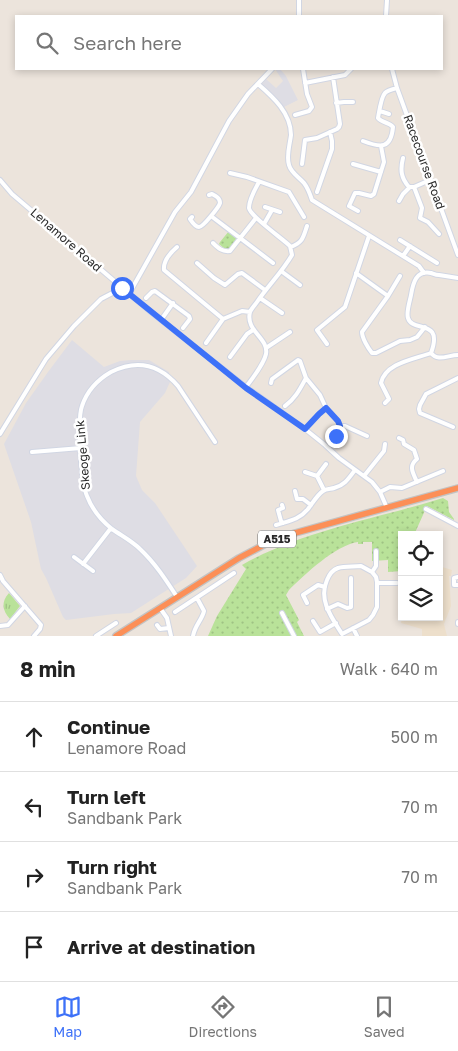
<!DOCTYPE html>
<meta charset="utf-8">
<style>
body{margin:0;font-family:"Golos Text",sans-serif;background:#f2f2f2;color:#222}
.controls{position:absolute;right:15px;bottom:15px;display:grid;overflow:hidden;border-radius:0px;box-shadow:0 2px 8px #0003}
.controls button{width:45px;height:45px;display:grid;place-items:center;padding:0;border:0;border-bottom:1px solid #e0e0e0;background:#fff;color:#222;font:25px sans-serif}
.stop{position:absolute;width:15px;height:15px;margin:-11px;border:4px solid #3d71f8;border-radius:50%;background:#fff}
.stop.end{background:#3d71f8;border-color:#fff;box-shadow:0 1px 5px #0008}
.list{margin:0;padding:0;list-style:none}
h2{display:flex;justify-content:space-between;align-items:center;height:65px;margin:0;padding:0 20px;font-size:21px}
h2 small{font-size:16px;font-weight:400;color:#767676}
.list li{display:grid;grid-template-columns:32px 1fr auto;gap:15px;align-items:center;box-sizing:border-box;height:70px;padding:0 20px;border-top:1px solid #e0e0e0}
.list b{display:block;font-size:19px;white-space:nowrap}
.list p{margin:0;font-size:16px;white-space:nowrap;color:#767676}
.list em{font-size:16px;font-style:normal;color:#767676}
.icon{flex:none;width:28px;height:28px;fill:none;stroke:currentColor;stroke-width:2;stroke-linecap:round;stroke-linejoin:round}
.map{position:relative;flex:none;width:458px;height:636px;overflow:hidden}
.search{position:absolute;background:#fff;box-shadow:0 2px 8px #0003;left:15px;right:15px;top:15px;height:55px;display:flex;align-items:center;gap:12px;box-sizing:border-box;padding:0 18px;border-radius:0px;color:#767676;font-size:19px}
.sheet{height:345px;background:#fff}
nav{display:flex;justify-content:space-around;align-items:center;box-sizing:border-box;height:70px;border-top:1px solid #e0e0e0;background:#fff;font-size:14px;color:#767676}
nav a{display:grid;justify-items:center;gap:2px}
nav .on{color:#3d71f8}
.map>svg:first-child{display:block}
.industrial{fill:#dedde4}
.education{fill:#eddfcb}
.grass{fill:url(#grass-dots)}
.park{fill:url(#park-tufts)}
.lines{fill:none;stroke-linecap:round;stroke-linejoin:round}
.minor-casing{stroke:#d1d6e3;stroke-width:6}
.highway-casing{stroke:#c3c3c3;stroke-width:8}
.minor{stroke:#fff;stroke-width:4}
.highway{stroke:#fc8f57;stroke-width:5.5}
.route{stroke:#3d71f8;stroke-width:6}
.labels{text-anchor:middle;stroke-width:5;stroke-linejoin:round;paint-order:stroke}
.shield{fill:#fff;stroke:#6a6a6a;stroke-width:1}
.shield-label{font-size:11px;font-weight:bold;fill:#2a2a2a}
.street-label{font-size:12px;fill:#2a2a2a;stroke:#fff}
</style>
<div class="map">
<svg width="458" height="636" viewBox="0 0 458 636">
<defs>
<pattern id="grass-dots" width="8" height="8" patternUnits="userSpaceOnUse" patternTransform="scale(1.25)"><rect width="8" height="8" fill="#b9e299"/><path d="M2 2h.1M6 6h.1" fill="none" stroke="#9fc284" stroke-width="1.8" stroke-linecap="round"/></pattern>
<pattern id="park-tufts" width="24" height="20" patternUnits="userSpaceOnUse" patternTransform="scale(1.25)"><rect width="24" height="20" fill="#b9e299"/><path d="M3 7l-1-3M5 7V3M7 7l1-3M15 17l-1-3M17 17v-4M19 17l1-3" fill="none" stroke="#9fc284"/></pattern>
</defs>
<rect width="100%" height="100%" fill="#ece4dc"/>
<path class="industrial" d="M275,69H280L286,76L298,100L282,108L261,85L266,79L276,88L283,81Z
M72,340L104,367L120,361L131,360H149L169,372L170,382L165,393L140,422L136,476L142,490L155,503L197,566L186,578L131,613L114,614L66,620L63,617L46,578L41,569L31,522L4,444L26,403L48,372Z"/>
<path class="education" d="M439,566L452,570L451,576H449L451,606L444,624L447,636H422V629L401,623L402,617H439Z"/>
<path class="grass" d="M229,231L237,238L230,248L225,249L219,244L220,242Z
M443,498L448,501L449,512L454,519V520L427,506L414,535H402V571L388,572V560L372,561V542H363V544H358V542C336,545 305,574 289,590L286,595L299,620L297,622L304,636H208L217,616L246,569L242,565C304,530 376,519 443,498Z"/>
<path class="park" d="M9,593L20,606L10,619C2,610 1,602 9,593Z"/>
<g class="lines">
<g class="minor-casing">
<path id="minor" d="M299,16V0
M386,16L387,0
M392,69L397,88L458,255
M305,83L345,75L351,69
M258,84C273,97 291,113 291,135C290,144 286,156 289,165C291,173 299,177 304,183C308,188 310,194 312,200L419,266L424,273
M336,103L344,102H353
M380,111L389,114
M295,115L309,111L312,107L307,94L303,69
M363,141C381,148 391,149 393,127C389,122 382,123 378,118C379,113 381,97 385,93C388,90 393,89 397,88
M403,158C400,170 401,178 409,187H414L430,180
M302,164L305,140L317,138L337,129L339,127L340,124L333,77
M353,164L381,172
M230,173L247,177L289,192L304,217
M0,180L12,194L152,313L246,387L305,429L325,445L339,458L372,482L380,492L387,508
M414,187L422,208L420,218L428,222L439,234
M317,192L332,149V141L330,132
M399,201L403,194L410,187
M265,207L280,212
M358,211L349,206L355,193H359L371,196L374,194L384,162L381,146
M211,216L273,263
M192,217L190,219C192,222 195,227 199,227C203,227 219,207 220,203C220,198 216,196 212,194L209,195
M264,224L272,210
M400,240L437,263
M213,243C218,248 222,252 230,251L256,218
M177,247C170,253 163,261 164,270L223,319L242,311L250,312
M291,247C303,242 303,238 307,226
M403,256L410,246
M197,263L214,278L225,285L238,274L242,273L265,290
M281,271L300,285
M356,273L388,296
M400,276L388,296L362,332C362,338 368,348 372,353H376L400,341L410,340L417,337L425,327
M129,294L175,212L191,192L229,121L248,94L272,69
M146,298L152,292L155,291L189,316L190,319L183,328
M260,298L282,313
M161,320L173,303
M206,343L223,319
M327,344L317,330L345,307L369,236
M266,348L290,332
M431,353C438,362 448,355 458,355
M230,357L247,334L253,330
M271,383L272,379L298,360L300,361L306,378L320,395L326,408L319,414L305,429
M246,387C252,379 264,364 266,354C269,338 245,331 250,312C251,309 255,305 257,302C268,286 282,272 292,255L290,246C283,239 250,216 249,208C249,200 255,189 259,182
M385,403L389,399L381,383C385,363 415,359 431,353C444,318 412,333 408,318C406,312 410,301 411,295C413,283 416,270 431,273C434,274 436,275 439,275C445,276 452,277 458,278
M285,406C295,399 300,389 306,378
M326,408L338,421L340,426H345L367,436
M453,427L420,413L419,409L420,405L426,394L458,378
M0,434L46,359L74,326L101,299L122,288
M399,438L403,440L404,444L414,450L417,459C408,466 413,473 417,482
M331,441L337,436L340,426
M32,452L81,448
M305,472L317,476
M364,476L384,451L385,444
M324,490L317,476L326,464
M295,491L297,499H303L311,505
M380,492L390,487L402,488L443,471
M282,505L283,508L278,510L281,521L283,523
M426,509L458,526
M276,525C288,521 299,520 308,509C312,504 317,495 323,491C326,489 331,489 334,488C345,485 349,478 355,470
M74,557L93,571
M83,564L111,528
M361,566L372,572L376,577L377,582V607L373,615L369,620L342,634C332,618 318,600 327,580C329,575 332,570 338,568C345,566 354,567 361,566Z
M372,572L376,566V551
M0,575L3,581L41,625L40,629L34,636
M458,577L454,578V585H458
M377,583H397
M177,597C166,580 155,563 140,549C132,541 122,536 112,529C102,521 92,509 87,496C81,483 77,419 82,406C87,391 97,380 111,372C137,359 159,364 178,386L215,442
M307,603L303,595L318,585L325,587
M160,608L167,618L171,636
M327,609L338,604L347,608L351,607V578
M175,612L234,573
M282,613L294,636
M313,621L320,632L336,623
M458,622V624
M157,625L160,629L169,628
M0,626L8,625L25,606
M353,628L357,636
M96,636L116,623
M193,636C195,625 202,620 204,611L197,598"/>
</g>
<g class="highway-casing">
<path id="highway" d="M116,636L239,558L277,538L458,488"/>
</g>
<use href="#minor" class="minor"/>
<use href="#highway" class="highway"/>
</g>
<g class="lines">
<path class="route" d="M122,288L246,388L305,429L319,414L326,408L338,421L340,426L336,436"/>
</g>
<g class="labels">
<rect class="shield" x="258" y="530.5" width="38" height="17" rx="4"/>
<g class="shield-label">
<text x="277" y="543">A515</text>
</g>
<g class="street-label">
<text transform="translate(424 162) rotate(70)" y="4">Racecourse Road</text>
<text transform="translate(66 240) rotate(41)" y="4">Lenamore Road</text>
<text transform="translate(83 455) rotate(-95)" y="4">Skeoge Link</text>
</g>
</g>
</svg>
<div class="controls">
<button><svg class="icon" aria-label="locate" viewBox="0 0 24 24"><circle cx="12" cy="12" r="6"/><path d="M12 2v4M12 18v4M2 12h4M18 12h4"/></svg></button>
<button><svg class="icon" aria-label="layers" viewBox="0 0 24 24"><path d="M12 4l9 5-9 5-9-5zM3 14l9 5 9-5"/></svg></button>
</div>
<div class="stop" style="left:122px;top:288px"></div>
<div class="stop end" style="left:336px;top:436px"></div>
<div class="search"><svg class="icon" aria-label="search" viewBox="0 0 24 24"><circle cx="10" cy="10" r="6"/><path d="M15 15l6 6"/></svg>Search here</div>
</div>
<section class="sheet">
<h2>8 min<small>Walk · 640 m</small></h2>
<ul class="list">
<li><svg class="icon" aria-label="ahead" viewBox="0 0 24 24"><path d="M12 20V5M6 11l6-6 6 6"/></svg><div><b>Continue</b><p>Lenamore Road</p></div><em>500 m</em></li>
<li><svg class="icon" aria-label="left" viewBox="0 0 24 24"><path d="M17 20v-9H6M10 6l-5 5 5 5"/></svg><div><b>Turn left</b><p>Sandbank Park</p></div><em>70 m</em></li>
<li><svg class="icon" aria-label="right" viewBox="0 0 24 24"><path d="M7 20v-9h11M14 6l5 5-5 5"/></svg><div><b>Turn right</b><p>Sandbank Park</p></div><em>70 m</em></li>
<li><svg class="icon" aria-label="arrive" viewBox="0 0 24 24"><path d="M6 21V4h12l-3 4 3 4H6"/></svg><div><b>Arrive at destination</b></div></li>
</ul>
</section>
<nav>
<a class="on"><svg class="icon" aria-label="map" viewBox="0 0 24 24"><path d="M3 6l6-2 6 2 6-2v14l-6 2-6-2-6 2zM9 4v14M15 6v14"/></svg>Map</a>
<a><svg class="icon" aria-label="directions" viewBox="0 0 24 24"><path d="M12 3l9 9-9 9-9-9zM9 14v-3h6M13 9l2 2-2 2"/></svg>Directions</a>
<a><svg class="icon" aria-label="saved" viewBox="0 0 24 24"><path d="M7 4h10v16l-5-4-5 4z"/></svg>Saved</a>
</nav>
